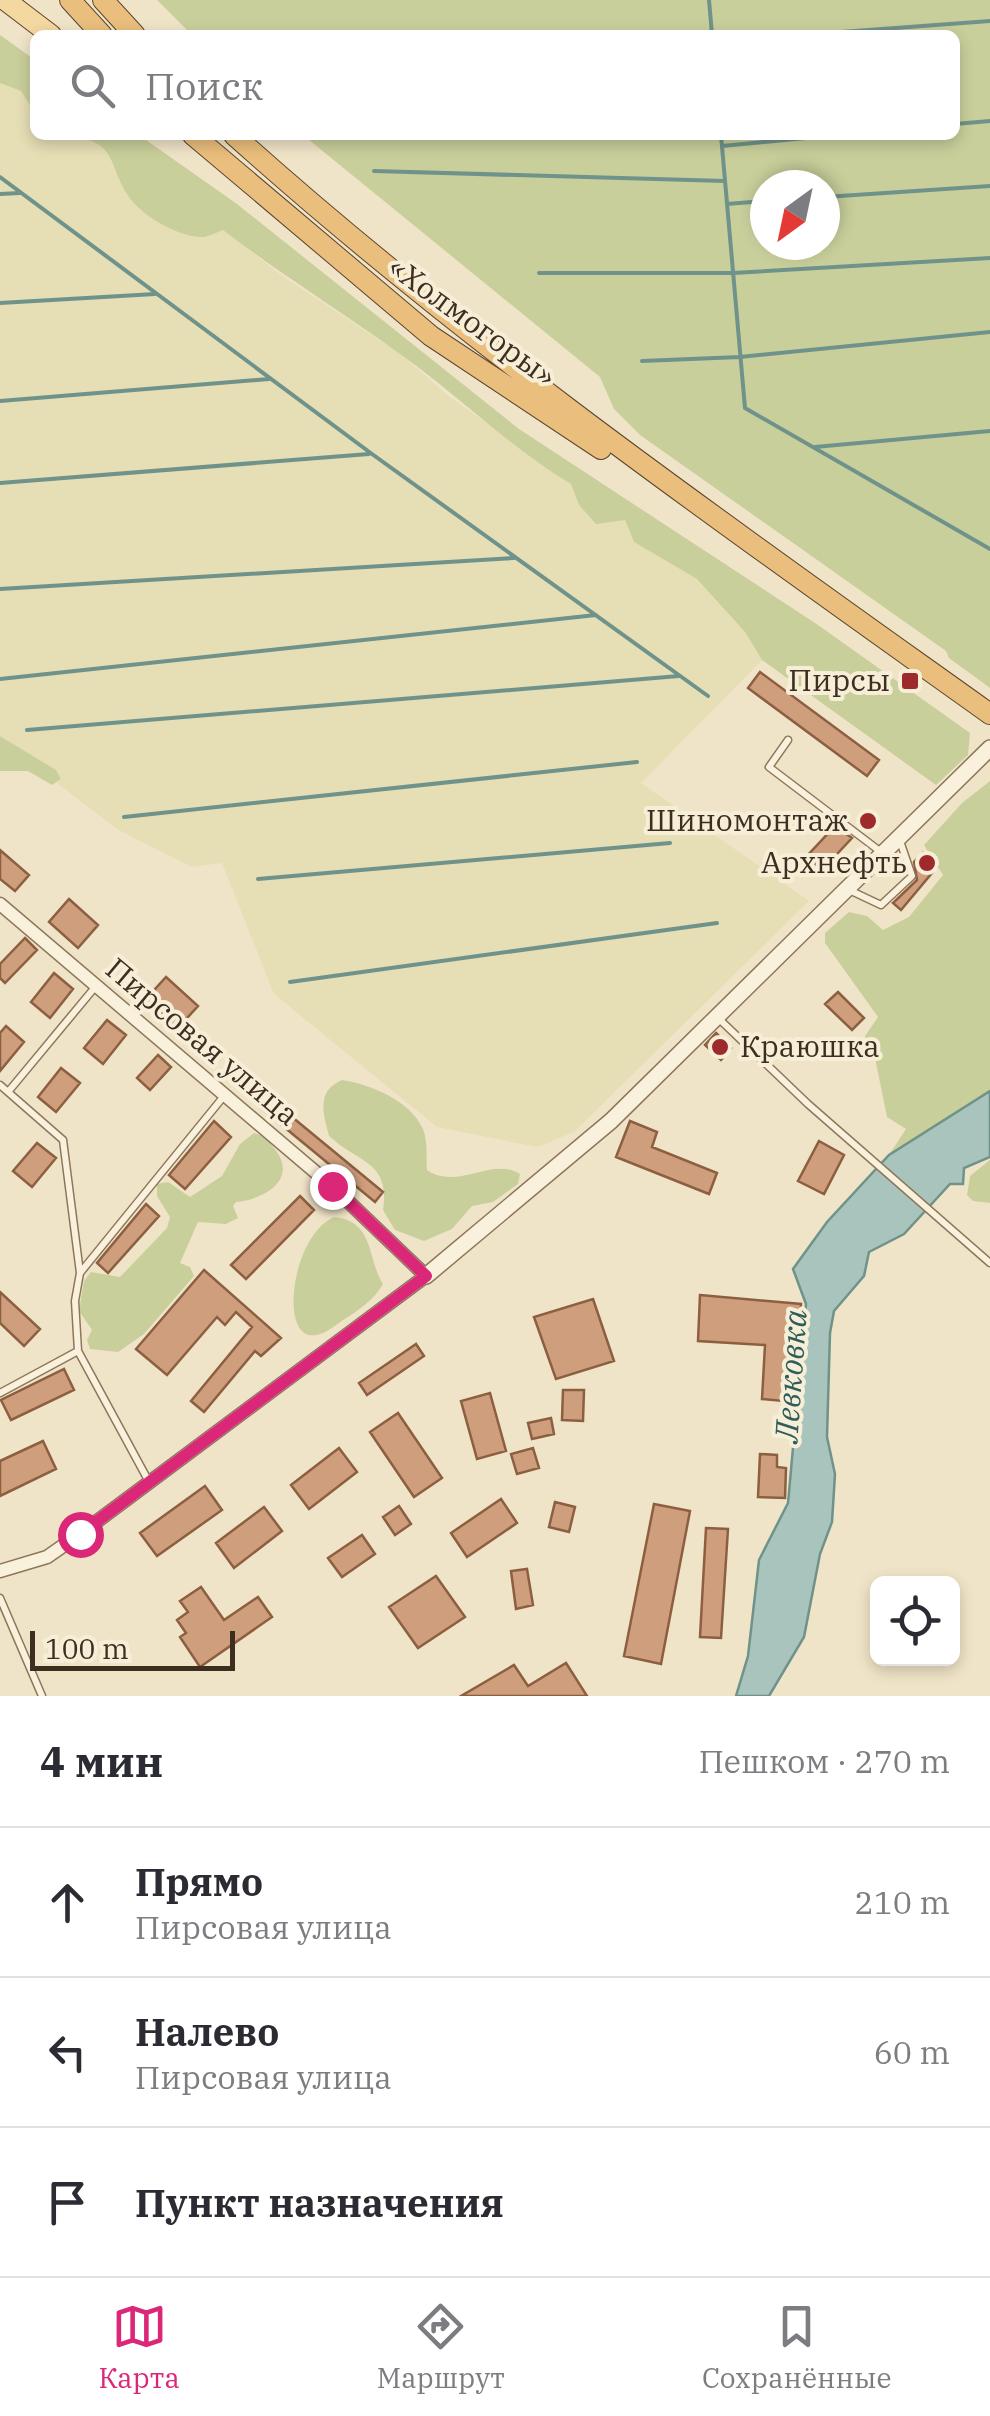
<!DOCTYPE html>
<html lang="ru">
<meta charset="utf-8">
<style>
body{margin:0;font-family:"IBM Plex Serif",serif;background:#f2f2f3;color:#2b2b33}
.controls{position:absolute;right:30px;bottom:30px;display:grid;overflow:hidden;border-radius:15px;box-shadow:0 5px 15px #0003}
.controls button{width:90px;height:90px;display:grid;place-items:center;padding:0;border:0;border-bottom:2px solid #e1e1e2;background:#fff;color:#2b2b33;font:50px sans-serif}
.compass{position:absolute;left:750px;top:170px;width:90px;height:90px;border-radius:50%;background:#fff;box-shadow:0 5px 15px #0003;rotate:213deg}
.scale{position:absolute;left:30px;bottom:25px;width:205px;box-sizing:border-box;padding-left:10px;border:5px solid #3d2e20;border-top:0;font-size:28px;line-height:35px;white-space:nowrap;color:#3d2e20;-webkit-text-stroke:8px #f7eed8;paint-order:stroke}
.stop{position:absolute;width:30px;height:30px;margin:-22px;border:8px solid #db2777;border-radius:50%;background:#fff}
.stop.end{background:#db2777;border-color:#fff;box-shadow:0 2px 10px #0008}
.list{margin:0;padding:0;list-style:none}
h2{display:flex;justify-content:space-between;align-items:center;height:130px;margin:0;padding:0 40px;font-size:42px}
h2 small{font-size:32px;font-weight:400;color:#7c7c81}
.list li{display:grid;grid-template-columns:65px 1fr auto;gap:30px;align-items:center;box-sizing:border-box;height:150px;padding:0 40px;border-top:2px solid #e1e1e2}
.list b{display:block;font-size:38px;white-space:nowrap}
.list p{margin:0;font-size:32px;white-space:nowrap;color:#7c7c81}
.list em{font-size:32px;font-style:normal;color:#7c7c81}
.icon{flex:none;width:55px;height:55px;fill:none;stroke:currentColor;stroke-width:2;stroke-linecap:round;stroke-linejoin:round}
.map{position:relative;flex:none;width:990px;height:1696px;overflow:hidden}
.search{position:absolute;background:#fff;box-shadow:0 5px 15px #0003;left:30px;right:30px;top:30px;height:110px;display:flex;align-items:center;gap:25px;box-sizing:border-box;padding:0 35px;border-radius:15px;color:#7c7c81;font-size:38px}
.sheet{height:580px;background:#fff}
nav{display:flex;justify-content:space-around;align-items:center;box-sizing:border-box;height:140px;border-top:2px solid #e1e1e2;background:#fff;font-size:28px;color:#7c7c81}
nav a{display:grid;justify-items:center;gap:5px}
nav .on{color:#db2777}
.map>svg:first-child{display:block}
.farmland{fill:#e6deb5}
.green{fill:#c9cf9b;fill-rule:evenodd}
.water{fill:#a9c4bc;stroke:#6f938a;stroke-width:2.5}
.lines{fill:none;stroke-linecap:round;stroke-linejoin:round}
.stream{stroke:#6f938a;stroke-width:4}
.building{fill:#cf9f7d;stroke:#8d5f41;stroke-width:2.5}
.service-casing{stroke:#8d765c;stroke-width:9}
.minor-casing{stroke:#8d765c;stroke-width:15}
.tertiary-casing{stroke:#8d765c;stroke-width:18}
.primary-casing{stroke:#5b4430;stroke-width:22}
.trunk-casing{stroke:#5b4430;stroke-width:22}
.service{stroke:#faf1dc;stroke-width:6}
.minor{stroke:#faf1dc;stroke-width:12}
.tertiary{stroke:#faf1dc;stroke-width:15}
.primary{stroke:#f3d9a0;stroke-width:20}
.trunk{stroke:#eabe7c;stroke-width:20}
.route{stroke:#db2777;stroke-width:12}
.poi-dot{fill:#9e2a2b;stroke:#f7eed8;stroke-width:4}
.labels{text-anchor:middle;stroke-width:8;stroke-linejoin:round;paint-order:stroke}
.street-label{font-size:30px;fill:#3d2e20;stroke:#f7eed8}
.poi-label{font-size:30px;fill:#3d2e20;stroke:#f7eed8;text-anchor:end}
.water-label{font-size:32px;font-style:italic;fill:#2f5d5a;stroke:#f7eed8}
</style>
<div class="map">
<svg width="990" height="1696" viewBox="0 0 990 1696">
<rect width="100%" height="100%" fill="#f0e4c8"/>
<path class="farmland" d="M0,83L21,91L35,113V135L96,140L114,158L127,195L223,230L284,277L402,355L446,394L571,484L579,505L625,520L634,542L697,579L745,632L762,660L641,783L809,901L574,1132L537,1147L437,1127L274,994L222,863L191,867L117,829L57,783L61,779L56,770L0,736Z"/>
<path class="green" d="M157,0H990V688L949,658L946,651L640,435L614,409L600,377L303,135H955V35H192ZM765,185H825V245H765Z
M0,35L35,60V113L21,91L0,83Z
M72,135H139L237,204L519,429L818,625L970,733L968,755L936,785L762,660L745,632L697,579L634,542L625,520L596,524L579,505L571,484C509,447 458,395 400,354C341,311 280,274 223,230C217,232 207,238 200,237C176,236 139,214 127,194C107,161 118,145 72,135Z
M0,736L56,770L61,779L52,785L28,771H0Z
M990,781V1091L889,1155L906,1129L887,1117L874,1053L865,1036L878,1017L825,943V933L849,912L867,916L883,930L909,917L943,875L924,845L962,803Z
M342,1080C370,1084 411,1101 423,1129C428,1142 426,1157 427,1170C458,1191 491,1156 520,1174L518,1184L493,1202L472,1206L452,1229L424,1241L395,1230L383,1210C390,1161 361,1165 329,1136C323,1113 316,1091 342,1080Z
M254,1133C264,1136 267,1139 273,1147C300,1178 266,1199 236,1202L233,1206L238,1218L226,1224L198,1222L180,1263L190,1267L194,1276L144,1334L118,1352L90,1349L87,1340L92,1330L79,1311L84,1281L91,1272L120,1277L167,1228L170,1217L157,1196V1184L168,1182L190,1197L222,1176L240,1144Z
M990,1160V1203L973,1201L967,1195L970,1176Z
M334,1217C375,1221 367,1259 383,1284C375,1299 358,1311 343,1320C336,1325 325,1334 316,1335C278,1342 291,1236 334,1217Z"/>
<path class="water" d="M990,1091V1157L964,1168L963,1184H950L904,1234L869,1252L864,1276L834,1311L830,1333L827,1437L835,1474L832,1522L820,1554L804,1637L769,1696H736L748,1656L759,1560L788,1503L806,1304L793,1269L827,1222L889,1155Z"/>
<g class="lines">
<path class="stream" d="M709,0L712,35
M801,35L990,21
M955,124L990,121
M721,135L745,408L990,549
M722,146L837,135
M374,171L725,181
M0,177L372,454L708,696
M0,194L20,193
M825,197L990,186
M727,204L765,201
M539,273H733L990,258
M0,303L155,294
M642,361L740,357L990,332
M0,401L269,379
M815,447L990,431
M0,483L369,454
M0,589L514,558
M0,679L596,615
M27,730L679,676
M124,817L637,762
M258,879L670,843
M290,982L717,923"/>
</g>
<path class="building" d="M760,672L879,760L867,776L748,688Z
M835,826L852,838L822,870L807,856Z
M0,850L29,875L15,891L0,879Z
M923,853L937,867L901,910L893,903L917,880L914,862Z
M69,899L98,925L78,948L49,922Z
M25,938L37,950L5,983L0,978V964Z
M54,973L73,989L50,1018L31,1002Z
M166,977L198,1006L178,1028L146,999Z
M838,992L864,1018L852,1030L825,1004Z
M107,1020L126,1035L103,1064L84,1048Z
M6,1026L24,1042L0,1071V1033Z
M716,1033L731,1048L721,1060L705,1045Z
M158,1055L171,1067L150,1090L137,1078Z
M61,1068L80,1083L56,1112L38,1097Z
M269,1098L383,1192L375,1202L261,1108Z
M214,1121L231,1137L185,1189L169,1175Z
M630,1121L657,1132L652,1147L717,1173L709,1194L616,1157Z
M819,1141L844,1155L824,1194L798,1181Z
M37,1143L56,1158L32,1187L13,1171Z
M300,1196L314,1210L246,1279L231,1265Z
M146,1204L159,1216L108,1273L97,1263Z
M204,1270L281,1338L261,1356L255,1351L204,1412L191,1401L252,1327L236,1312L225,1325L217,1317L167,1375L136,1349Z
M0,1292L40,1329L24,1346L0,1323Z
M700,1295L801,1304L794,1402L762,1399L765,1345L698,1341Z
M593,1299L614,1361L556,1379L534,1317Z
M416,1344L424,1356L367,1395L359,1383Z
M64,1369L74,1390L11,1420L1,1400Z
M563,1390H584L583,1421L562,1420Z
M490,1393L506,1451L477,1459L461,1401Z
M398,1413L442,1478L414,1497L370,1432Z
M551,1418L554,1434L532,1439L528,1423Z
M43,1441L56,1469L0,1496V1461Z
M339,1448L357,1472L309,1509L291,1485Z
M533,1448L539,1468L517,1474L511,1454Z
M760,1454L777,1455V1467L786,1468L785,1498L758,1497Z
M205,1486L222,1510L157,1556L140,1533Z
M501,1499L517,1523L467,1557L451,1533Z
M555,1502L575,1507L569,1532L549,1527Z
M654,1504L690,1511L661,1664L624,1656Z
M399,1506L411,1524L395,1535L383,1517Z
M264,1507L282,1531L234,1568L216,1543Z
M706,1528L728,1529L721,1638L700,1637Z
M362,1535L375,1554L342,1577L328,1558Z
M527,1569L533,1605L516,1609L511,1571Z
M436,1576L465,1617L418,1648L389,1607Z
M201,1587L224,1620L258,1597L272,1617L200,1667L180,1637L186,1633L177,1620L188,1612L180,1601Z
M566,1663L587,1696H461L514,1665L528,1686Z"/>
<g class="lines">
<g class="service-casing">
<path id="service" d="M788,740L769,767L881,852
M847,889L881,905L912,876L900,841
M716,1016L808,1104L990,1263
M0,1085L8,1092L96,986
M80,1273L224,1096
M78,1351L148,1480
M0,1393L78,1351L75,1301L80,1273L63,1140L8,1092
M0,1598L42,1696"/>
</g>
<g class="minor-casing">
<path id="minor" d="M0,904L333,1187L426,1276L80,1534L47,1557L0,1571"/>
</g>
<g class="tertiary-casing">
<path id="tertiary" d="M426,1276L611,1121L990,748"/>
</g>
<g class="primary-casing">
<path id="primary" d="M5,0L51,35"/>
</g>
<g class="trunk-casing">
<path id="trunk" d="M70,0L102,35
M103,0L135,35
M193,135L431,336L601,449
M234,135C471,348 731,529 990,714"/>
</g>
<use href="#service" class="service"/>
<use href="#minor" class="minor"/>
<use href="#tertiary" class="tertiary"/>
<use href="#primary" class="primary"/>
<use href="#trunk" class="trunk"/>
</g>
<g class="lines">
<path class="route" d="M80,1534L426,1276L332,1186"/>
</g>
<g class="poi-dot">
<rect x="900" y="671" width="20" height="20" rx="5"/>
<circle cx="868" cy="821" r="10"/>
<circle cx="927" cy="863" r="10"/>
<circle cx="720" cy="1047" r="10"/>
</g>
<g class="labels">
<g class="street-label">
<text transform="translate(472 322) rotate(36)" y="10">«Холмогоры»</text>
<text transform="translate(202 1042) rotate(40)" y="10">Пирсовая улица</text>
</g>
<g class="poi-label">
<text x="890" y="691">Пирсы</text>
<text x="848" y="831">Шиномонтаж</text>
<text x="907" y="873">Архнефть</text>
<text x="740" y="1057" text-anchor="start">Краюшка</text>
</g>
<g class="water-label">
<text transform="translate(791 1376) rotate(-86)" y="11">Левковка</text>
</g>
</g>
</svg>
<div class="controls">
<button><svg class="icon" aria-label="locate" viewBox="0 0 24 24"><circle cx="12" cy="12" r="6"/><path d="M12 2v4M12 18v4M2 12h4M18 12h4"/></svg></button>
</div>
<svg class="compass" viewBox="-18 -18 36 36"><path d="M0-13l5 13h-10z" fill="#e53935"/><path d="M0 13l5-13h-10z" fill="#7c7c81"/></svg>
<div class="scale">100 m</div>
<div class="stop" style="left:80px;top:1534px"></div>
<div class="stop end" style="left:332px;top:1186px"></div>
<div class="search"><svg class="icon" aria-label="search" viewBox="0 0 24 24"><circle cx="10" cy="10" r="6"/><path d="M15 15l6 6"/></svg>Поиск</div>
</div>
<section class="sheet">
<h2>4 мин<small>Пешком · 270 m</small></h2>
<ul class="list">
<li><svg class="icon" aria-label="ahead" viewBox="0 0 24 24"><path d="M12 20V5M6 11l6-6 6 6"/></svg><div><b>Прямо</b><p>Пирсовая улица</p></div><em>210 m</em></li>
<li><svg class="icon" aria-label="left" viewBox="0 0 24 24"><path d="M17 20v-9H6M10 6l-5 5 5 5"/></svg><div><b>Налево</b><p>Пирсовая улица</p></div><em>60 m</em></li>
<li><svg class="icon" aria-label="arrive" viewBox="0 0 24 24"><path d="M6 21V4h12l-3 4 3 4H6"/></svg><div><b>Пункт назначения</b></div></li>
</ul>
</section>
<nav>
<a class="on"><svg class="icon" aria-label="map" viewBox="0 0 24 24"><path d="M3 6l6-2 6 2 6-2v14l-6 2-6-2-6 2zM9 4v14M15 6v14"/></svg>Карта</a>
<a><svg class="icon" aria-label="directions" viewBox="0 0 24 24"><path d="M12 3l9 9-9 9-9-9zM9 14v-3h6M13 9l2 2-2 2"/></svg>Маршрут</a>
<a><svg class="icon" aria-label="saved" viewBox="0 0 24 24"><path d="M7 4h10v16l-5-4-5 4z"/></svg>Сохранённые</a>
</nav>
